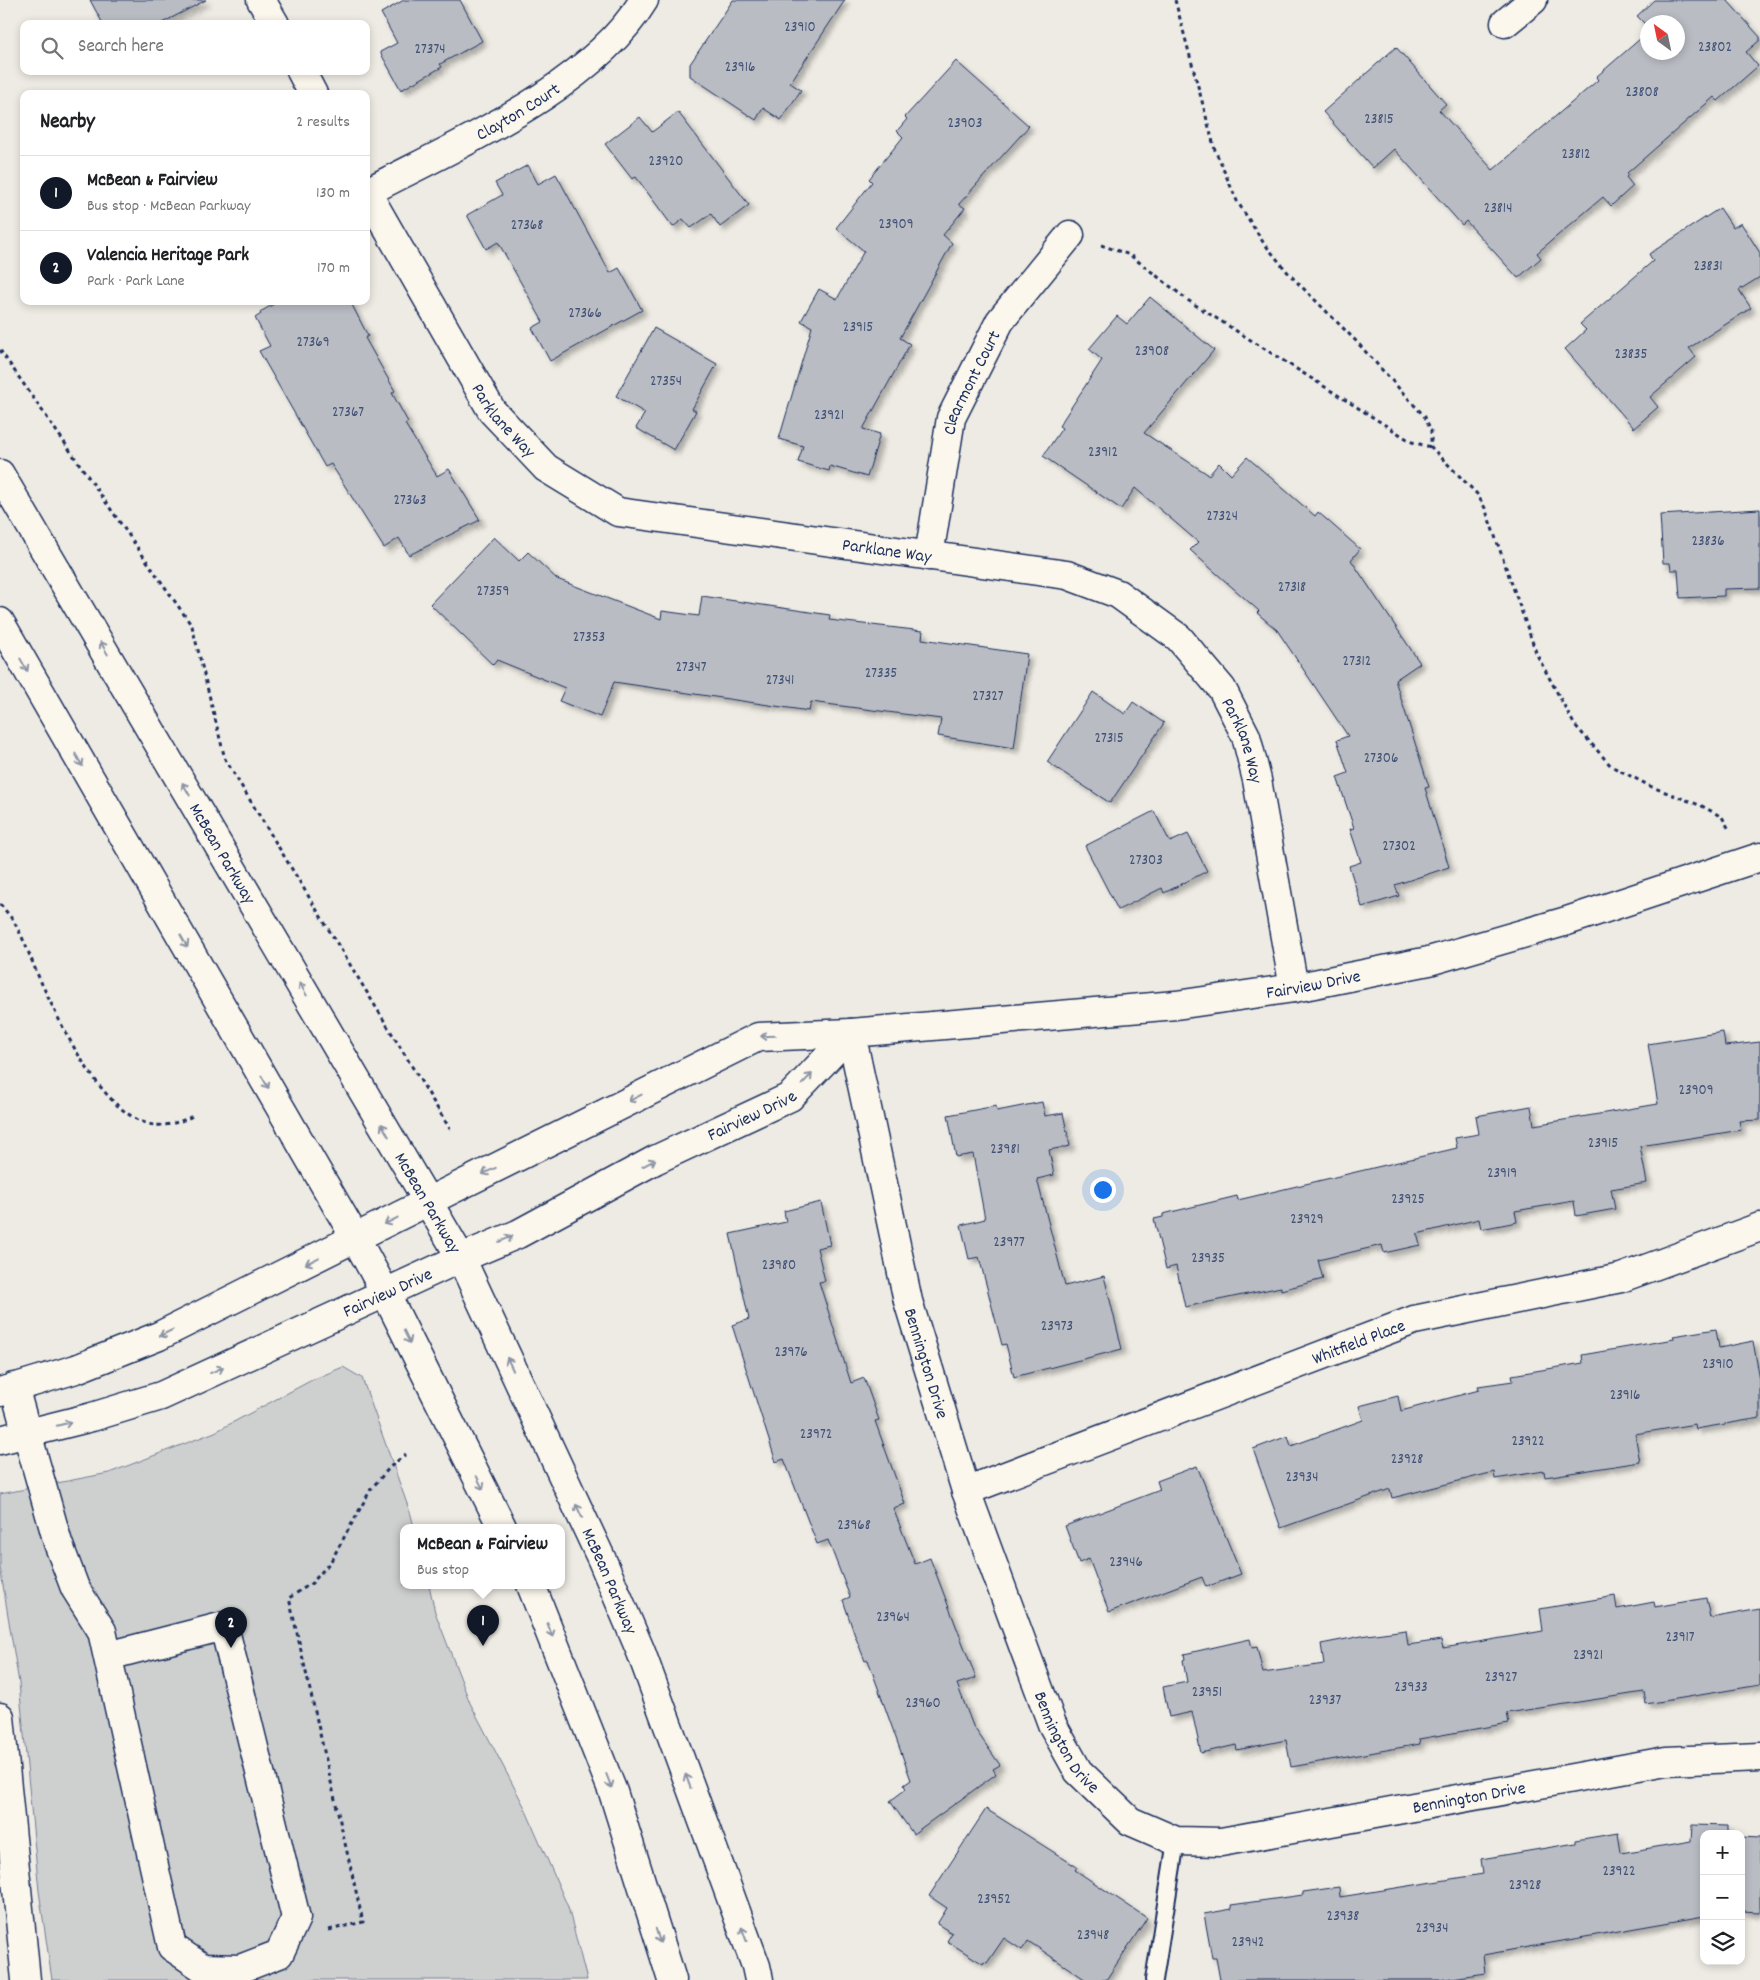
<!DOCTYPE html>
<meta charset="utf-8">
<style>
body{margin:0;font-family:Dekko,sans-serif;background:#f6f6f6;color:#202124}
.controls{position:absolute;right:15px;bottom:15px;display:grid;overflow:hidden;border-radius:10px;box-shadow:0 2px 8px #0003}
.controls button{width:45px;height:45px;display:grid;place-items:center;padding:0;border:0;border-bottom:1px solid #e0e0e0;background:#fff;color:#202124;font:25px sans-serif}
.compass{position:absolute;left:1640px;top:15px;width:45px;height:45px;border-radius:50%;background:#fff;box-shadow:0 2px 8px #0003;rotate:327deg}
.you{position:absolute;left:1102px;top:1189px;width:18px;height:18px;margin:-12px;border:4px solid #fff;border-radius:50%;background:#1a73e8;box-shadow:0 0 0 8px #1a73e833}
.badge{display:grid;place-items:center;width:32px;height:32px;border-radius:50%;background:#111827;color:#fff;font-size:16px;font-weight:700}
.pin{position:absolute;translate:-50% -41px;filter:drop-shadow(0 1px 2px #0008)}
.pin::after{content:'';position:absolute;top:26px;width:18px;height:15px;background:inherit;clip-path:polygon(0 0,100% 0,50% 100%)}
.popup{position:absolute;left:400px;top:1524px;width:165px;height:65px;box-sizing:border-box;display:grid;place-content:center;border-radius:10px;background:#fff;filter:drop-shadow(0 1px 4px #0005);font-size:16px;white-space:nowrap;color:#757577}
.popup b{font-size:19px;color:#202124}
.popup::after{content:'';position:absolute;left:50%;top:100%;margin-left:-10px;border:10px solid transparent;border-top-color:#fff}
.list{margin:0;padding:0;list-style:none}
h2{display:flex;justify-content:space-between;align-items:center;height:65px;margin:0;padding:0 20px;font-size:21px}
h2 small{font-size:16px;font-weight:400;color:#757577}
.list li{display:grid;grid-template-columns:32px 1fr auto;gap:15px;align-items:center;box-sizing:border-box;height:75px;padding:0 20px;border-top:1px solid #e0e0e0}
.list b{display:block;font-size:19px;white-space:nowrap}
.list p{margin:0;font-size:16px;white-space:nowrap;color:#757577}
.list em{font-size:16px;font-style:normal;color:#757577}
.icon{flex:none;width:28px;height:28px;fill:none;stroke:currentColor;stroke-width:2;stroke-linecap:round;stroke-linejoin:round}
.map{position:relative;flex:none;width:1760px;height:1980px;overflow:hidden}
.search{position:absolute;background:#fff;box-shadow:0 2px 8px #0003;left:20px;top:20px;width:350px;height:55px;display:flex;align-items:center;gap:12px;box-sizing:border-box;padding:0 18px;border-radius:10px;color:#757577;font-size:19px}
.panel{position:absolute;background:#fff;box-shadow:0 2px 8px #0003;left:20px;top:90px;width:350px;height:215px;border-radius:10px}
.map>svg:first-child{display:block}
.green{fill:#cecfcf;stroke:#747f96}
.building{fill:#b9bcc3;stroke:#1b2f5e;filter:url(#shadow)}
.lines{fill:none;stroke-linecap:round;stroke-linejoin:round}
.service-casing{stroke:#1b2f5e;stroke-width:20}
.minor-casing{stroke:#1b2f5e;stroke-width:31}
.tertiary-casing{stroke:#1b2f5e;stroke-width:31}
.secondary-casing{stroke:#1b2f5e;stroke-width:31}
.path{stroke:#1b2f5e;stroke-width:3;stroke-dasharray:4 4;stroke-linecap:butt}
.service{stroke:#fbf7ec;stroke-width:16}
.minor{stroke:#fbf7ec;stroke-width:28}
.tertiary{stroke:#fbf7ec;stroke-width:28}
.secondary{stroke:#fbf7ec;stroke-width:28}
.oneway{stroke:#8b93a5}
.labels{text-anchor:middle;stroke-width:5;stroke-linejoin:round;paint-order:stroke}
.number-label{font-size:15px;fill:#425277}
.street-label{font-size:18px;fill:#1b2f5e;stroke:#fbf7ec}
</style>
<div class="map">
<svg width="1760" height="1980" viewBox="0 0 1760 1980">
<defs>
<filter id="shadow"><feDropShadow dx="4.5" dy="4.5" stdDeviation="2.5" flood-color="#0004"/></filter>
</defs>
<rect width="100%" height="100%" fill="#eeebe4"/>
<filter id="ink" filterUnits="userSpaceOnUse"><feTurbulence type="fractalNoise" baseFrequency=".02" numOctaves="2"/><feDisplacementMap in="SourceGraphic" scale="10" xChannelSelector="R" yChannelSelector="G"/><feConvolveMatrix kernelMatrix="1 2 1 2 8 2 1 2 1" color-interpolation-filters="sRGB"/></filter>
<g filter="url(#ink)">
<path class="green" d="M343,1367L362,1378L411,1515L414,1527H404V1585H429L435,1612L470,1703L524,1806L568,1907L587,1980H52L39,1891L19,1683L0,1567V1494L109,1473L215,1432L312,1380Z"/>
<path class="building" d="M90,0H206L160,24H103Z
M404,0H460L482,41L440,64L442,67L401,90L380,52L397,43L381,13Z
M733,0H845L790,83L801,90L781,120L763,108L756,120L690,76V64Z
M1654,0H1727L1760,37V40L1746,52L1758,66L1718,101L1714,97L1627,173L1628,175L1626,177L1633,186L1611,206L1603,197L1537,253L1541,258L1518,278L1466,221L1462,225L1394,149L1373,168L1323,112L1396,47L1446,104L1439,110L1493,170L1598,80L1596,77L1648,32V52H1678V22H1648V27L1637,16Z
M956,61L1029,126L959,204L965,208L943,235L952,243L900,338L910,344L863,429L880,434L867,477L830,466L829,471L798,462L803,446L779,439L812,327L801,321L819,289L837,299L864,251L836,228L872,182L869,179L903,137L897,131L907,119L905,117Z
M678,112L749,205L720,227L711,214L691,228L683,219L673,227L636,177L632,179L605,144L640,117L652,132Z
M528,165L538,184L556,174L610,273L619,268L642,310L550,361L532,328L543,322L498,242L486,249L467,215L502,195L495,183Z
M1720,208L1733,228L1741,223L1760,253V277L1739,290L1751,308L1689,348L1696,357L1650,397L1658,407L1634,428L1565,349L1586,330L1580,324L1653,261L1649,254Z
M1150,297L1214,350L1144,433L1209,475L1219,463L1231,475L1247,457L1315,516L1318,512L1360,549L1351,560L1420,663L1395,680L1429,787L1425,788L1449,867L1395,885L1399,896L1362,907L1349,866L1361,862L1350,829L1354,828L1337,777L1348,773L1337,740L1348,736L1277,630L1257,613L1259,611L1190,550L1198,542L1135,488L1121,509L1043,456L1062,428L1059,426L1102,360L1089,349L1117,316L1127,324Z
M279,301H350L368,336L365,338L395,391L392,393L408,422L405,424L437,476L449,469L480,520L409,555L399,538L384,548L331,464L325,467L259,351L270,346L255,318L261,314L260,312Z
M654,328L717,364L692,409L696,411L674,450L636,428L645,413L616,396Z
M1760,509V588L1724,589V596L1680,598L1678,570H1671L1670,563H1663L1660,515Z
M494,537L519,561L528,552L557,579L661,619L662,611L699,616L702,596L830,615L829,620L923,631L922,639L1027,654L1014,748L938,736L941,719L811,702L809,711L614,682L600,717L559,701L565,688L497,660L493,665L430,604Z
M1093,692L1125,714L1133,702L1164,723L1110,803L1047,762Z
M1154,811L1170,842L1188,834L1207,871L1164,893L1162,888L1118,910L1085,846Z
M1723,1032L1725,1046L1760,1042V1120L1739,1121L1741,1130L1640,1146L1647,1183L1611,1189L1615,1209L1576,1216L1574,1201L1515,1211L1517,1222L1481,1229L1479,1219L1417,1234L1420,1245L1384,1253L1382,1245L1318,1260L1323,1279L1281,1290V1287L1185,1307L1176,1266L1166,1269L1154,1219L1163,1217V1214L1237,1196L1238,1200L1457,1148L1455,1138L1479,1134L1476,1116L1531,1106L1534,1125L1658,1104L1648,1044Z
M1042,1102L1045,1116L1063,1113L1070,1146L1049,1150L1054,1175L1037,1179L1065,1286L1104,1276L1122,1349L1014,1377L1006,1344L1002,1345L979,1257L969,1259L961,1225L985,1219L973,1154L956,1157L948,1115L996,1106L997,1111Z
M821,1202L830,1245L817,1248L825,1281L819,1282L851,1383L864,1378L879,1420L875,1421L905,1504L893,1508L915,1564L930,1558L976,1678L957,1684L973,1726L1000,1765L993,1769L996,1774L913,1834L890,1801L906,1789L904,1785L911,1780L868,1660L865,1661L854,1633L843,1600L850,1597L828,1540L817,1544L784,1459L776,1462L732,1325L749,1319L730,1234L786,1222L784,1211Z
M1716,1329L1719,1348L1753,1341L1760,1380V1418L1696,1429L1695,1424L1635,1434L1640,1462L1545,1477L1544,1471L1495,1479L1494,1472L1392,1498L1390,1489L1281,1528L1253,1449L1288,1436L1291,1446L1363,1420L1359,1406L1398,1396L1401,1411L1479,1390L1478,1386L1513,1381L1512,1375L1583,1363L1582,1355L1674,1339L1673,1336Z
M1197,1466L1241,1574L1206,1587L1202,1577L1109,1612L1089,1559L1079,1563L1065,1526L1160,1490L1157,1481Z
M1615,1596L1617,1609L1654,1602L1655,1607L1706,1598L1710,1618L1760,1609V1685L1646,1704L1644,1692L1507,1713L1509,1723L1419,1739L1420,1744L1291,1767L1286,1740L1237,1750L1236,1745L1201,1753L1192,1712L1169,1717L1163,1687L1187,1682L1183,1660L1185,1659L1184,1654L1250,1639L1252,1648L1257,1647L1263,1673L1324,1664L1321,1644L1367,1635L1406,1630L1408,1645L1441,1640L1443,1648L1543,1631L1540,1609Z
M986,1809L1077,1867L1075,1870L1147,1918L1106,1980H1086L1028,1941L1022,1950L1004,1938L987,1963L984,1962L983,1964L947,1941L952,1933L937,1924L947,1908L929,1896Z
M1692,1825L1728,1826V1834H1704V1916L1483,1955L1485,1973L1439,1980H1220L1216,1958H1212L1204,1914L1232,1909L1231,1905L1303,1895V1892L1339,1887L1340,1897L1483,1874L1481,1859L1576,1843V1840L1618,1833L1621,1853L1691,1841Z
M1741,1837L1760,1838V1912L1741,1911Z"/>
<g class="lines">
<g class="service-casing">
<path id="service" d="M1154,1980L1176,1841"/>
</g>
<g class="minor-casing">
<g id="minor">
<path d="M261,0L275,24"/>
<path d="M1505,23L1533,0"/>
<path d="M301,71L313,94"/>
<path id="s1" d="M366,191L492,411L546,468L618,512L1067,575L1118,594L1179,638L1222,689L1246,736L1257,780L1294,988"/>
<path id="s2" d="M367,192C456,145 591,88 644,0"/>
<path id="s3" d="M929,556L951,418L1000,321L1070,235"/>
<path id="s4" d="M851,1033L908,1301L966,1491L1052,1724L1078,1771L1130,1821L1176,1841L1221,1842L1666,1761L1760,1757"/>
<path d="M14,1387L58,1543L75,1588L102,1631L172,1947L203,1968L240,1969L279,1954L296,1918L224,1626L108,1656"/>
<path d="M0,1392L76,1369L159,1336L427,1202"/>
<path id="s5" d="M0,1440L92,1417L161,1396L461,1258"/>
<path id="s6" d="M966,1491L1414,1320L1621,1278L1760,1227"/>
<path d="M0,1717L26,1980"/>
</g>
</g>
<g class="tertiary-casing">
<g id="tertiary">
<path id="s7" d="M427,1202L758,1037L851,1033L1176,1005L1294,988L1429,961L1567,921L1760,857"/>
<path id="s8" d="M461,1258L518,1234L655,1160L790,1097L851,1033"/>
</g>
</g>
<g class="secondary-casing">
<g id="secondary">
<path id="s9" d="M0,474L461,1258L602,1560L641,1652L756,1966L759,1980"/>
<path d="M0,622L356,1239L386,1294L502,1527"/>
<path d="M531,1585L613,1792L672,1980"/>
</g>
</g>
<path class="path" d="M1175,0L1215,150L1237,201L1263,242L1290,275L1355,340L1425,417L1431,431V447L1477,494L1485,508L1537,655L1574,724L1611,766L1652,787L1702,806L1722,817L1730,831
M1101,245L1130,255L1189,301L1412,442L1431,447
M0,350L192,626L225,759L450,1129
M0,904C5,910 10,916 14,922C25,940 32,963 41,982C60,1023 101,1112 149,1124C165,1128 179,1122 193,1116
M329,1930L363,1922L289,1598L312,1583L331,1561L371,1489L390,1467L406,1454"/>
<use href="#service" class="service"/>
<use href="#minor" class="minor"/>
<use href="#tertiary" class="tertiary"/>
<use href="#secondary" class="secondary"/>
</g>
<defs><path id="oneway-shaft" d="M-6 0H5M1.5-3L5.5 0L1.5 3" fill="none" stroke-width="1.6" stroke-linecap="round" stroke-linejoin="round" transform="scale(1.25)"/></defs>
<g class="oneway">
<use href="#oneway-shaft" transform="translate(104 648) rotate(-120)"/>
<use href="#oneway-shaft" transform="translate(24 665) rotate(60)"/>
<use href="#oneway-shaft" transform="translate(79 760) rotate(60)"/>
<use href="#oneway-shaft" transform="translate(186 789) rotate(-120)"/>
<use href="#oneway-shaft" transform="translate(184 941) rotate(60)"/>
<use href="#oneway-shaft" transform="translate(303 989) rotate(-120)"/>
<use href="#oneway-shaft" transform="translate(768 1036) rotate(178)"/>
<use href="#oneway-shaft" transform="translate(807 1079) rotate(-46)"/>
<use href="#oneway-shaft" transform="translate(265 1082) rotate(60)"/>
<use href="#oneway-shaft" transform="translate(635 1098) rotate(153)"/>
<use href="#oneway-shaft" transform="translate(385 1130) rotate(-120)"/>
<use href="#oneway-shaft" transform="translate(649 1163) rotate(-28)"/>
<use href="#oneway-shaft" transform="translate(489 1171) rotate(155)"/>
<use href="#oneway-shaft" transform="translate(391 1221) rotate(153)"/>
<use href="#oneway-shaft" transform="translate(506 1239) rotate(-23)"/>
<use href="#oneway-shaft" transform="translate(312 1261) rotate(154)"/>
<use href="#oneway-shaft" transform="translate(166 1333) rotate(154)"/>
<use href="#oneway-shaft" transform="translate(407 1337) rotate(64)"/>
<use href="#oneway-shaft" transform="translate(510 1364) rotate(-115)"/>
<use href="#oneway-shaft" transform="translate(217 1370) rotate(-24)"/>
<use href="#oneway-shaft" transform="translate(64 1424) rotate(-14)"/>
<use href="#oneway-shaft" transform="translate(480 1483) rotate(64)"/>
<use href="#oneway-shaft" transform="translate(579 1511) rotate(-115)"/>
<use href="#oneway-shaft" transform="translate(550 1630) rotate(69)"/>
<use href="#oneway-shaft" transform="translate(609 1781) rotate(69)"/>
<use href="#oneway-shaft" transform="translate(688 1781) rotate(-110)"/>
<use href="#oneway-shaft" transform="translate(744 1934) rotate(-110)"/>
<use href="#oneway-shaft" transform="translate(658 1936) rotate(73)"/>
</g>
</g>
<g class="labels">
<g class="number-label">
<text x="800" y="31">23910</text>
<text x="1715" y="51">23802</text>
<text x="430" y="53">27374</text>
<text x="740" y="71">23916</text>
<text x="1642" y="96">23808</text>
<text x="1379" y="123">23815</text>
<text x="965" y="127">23903</text>
<text x="1576" y="158">23812</text>
<text x="666" y="165">23920</text>
<text x="1498" y="212">23814</text>
<text x="896" y="228">23909</text>
<text x="527" y="229">27368</text>
<text x="1708" y="270">23831</text>
<text x="585" y="317">27366</text>
<text x="858" y="331">23915</text>
<text x="313" y="346">27369</text>
<text x="1152" y="355">23908</text>
<text x="1631" y="358">23835</text>
<text x="666" y="385">27354</text>
<text x="348" y="416">27367</text>
<text x="829" y="419">23921</text>
<text x="1103" y="456">23912</text>
<text x="410" y="504">27363</text>
<text x="1222" y="520">27324</text>
<text x="1708" y="545">23836</text>
<text x="1292" y="591">27318</text>
<text x="493" y="595">27359</text>
<text x="589" y="641">27353</text>
<text x="1357" y="665">27312</text>
<text x="691" y="671">27347</text>
<text x="881" y="677">27335</text>
<text x="780" y="684">27341</text>
<text x="988" y="700">27327</text>
<text x="1109" y="742">27315</text>
<text x="1381" y="762">27306</text>
<text x="1399" y="850">27302</text>
<text x="1146" y="864">27303</text>
<text x="1696" y="1094">23909</text>
<text x="1603" y="1147">23915</text>
<text x="1005" y="1153">23981</text>
<text x="1502" y="1177">23919</text>
<text x="1408" y="1203">23925</text>
<text x="1307" y="1223">23929</text>
<text x="1009" y="1246">23977</text>
<text x="1208" y="1262">23935</text>
<text x="779" y="1269">23980</text>
<text x="1057" y="1330">23973</text>
<text x="791" y="1356">23976</text>
<text x="1718" y="1368">23910</text>
<text x="1625" y="1399">23916</text>
<text x="816" y="1438">23972</text>
<text x="1528" y="1445">23922</text>
<text x="1407" y="1463">23928</text>
<text x="1302" y="1481">23934</text>
<text x="854" y="1529">23968</text>
<text x="1126" y="1566">23946</text>
<text x="893" y="1621">23964</text>
<text x="1680" y="1641">23917</text>
<text x="1588" y="1659">23921</text>
<text x="1501" y="1681">23927</text>
<text x="1411" y="1691">23933</text>
<text x="1207" y="1696">23951</text>
<text x="1325" y="1704">23937</text>
<text x="923" y="1707">23960</text>
<text x="1619" y="1875">23922</text>
<text x="1525" y="1889">23928</text>
<text x="994" y="1903">23952</text>
<text x="1343" y="1920">23938</text>
<text x="1432" y="1932">23934</text>
<text x="1093" y="1939">23948</text>
<text x="1248" y="1946">23942</text>
</g>
<g class="street-label">
<text dy="6" stroke="none"><textPath href="#s2" startOffset="171">Clayton Court</textPath></text>
<text dy="6" stroke="none"><textPath href="#s3" startOffset="180">Clearmont Court</textPath></text>
<text dy="6" stroke="none"><textPath href="#s1" startOffset="268">Parklane Way</textPath></text>
<text dy="6" stroke="none"><textPath href="#s1" startOffset="688">Parklane Way</textPath></text>
<text dy="6" stroke="none"><textPath href="#s1" startOffset="1122">Parklane Way</textPath></text>
<text dy="6" stroke="none"><textPath href="#s9" startOffset="440">McBean Parkway</textPath></text>
<text dy="6" stroke="none"><textPath href="#s7" startOffset="928">Fairview Drive</textPath></text>
<text dy="6" stroke="none"><textPath href="#s8" startOffset="324">Fairview Drive</textPath></text>
<text dy="6" stroke="none"><textPath href="#s9" startOffset="845">McBean Parkway</textPath></text>
<text dy="6" stroke="none"><textPath href="#s5" startOffset="416">Fairview Drive</textPath></text>
<text dy="6" stroke="none"><textPath href="#s6" startOffset="420">Whitfield Place</textPath></text>
<text dy="6" stroke="none"><textPath href="#s4" startOffset="339">Bennington Drive</textPath></text>
<text dy="6" stroke="none"><textPath href="#s9" startOffset="1265">McBean Parkway</textPath></text>
<text dy="6" stroke="none"><textPath href="#s4" startOffset="744">Bennington Drive</textPath></text>
<text dy="6" stroke="none"><textPath href="#s4" startOffset="1194">Bennington Drive</textPath></text>
</g>
</g>
</svg>
<div class="controls">
<button>+</button>
<button>−</button>
<button><svg class="icon" aria-label="layers" viewBox="0 0 24 24"><path d="M12 4l9 5-9 5-9-5zM3 14l9 5 9-5"/></svg></button>
</div>
<svg class="compass" viewBox="-18 -18 36 36"><path d="M0-13l5 13h-10z" fill="#e53935"/><path d="M0 13l5-13h-10z" fill="#757577"/></svg>
<div class="you"></div>
<div class="pin badge" style="left:483px;top:1646px">1</div>
<div class="popup"><b>McBean &amp; Fairview</b>Bus stop</div>
<div class="pin badge" style="left:231px;top:1648px">2</div>
<div class="search"><svg class="icon" aria-label="search" viewBox="0 0 24 24"><circle cx="10" cy="10" r="6"/><path d="M15 15l6 6"/></svg>Search here</div>
<section class="panel">
<h2>Nearby<small>2 results</small></h2>
<ul class="list">
<li><span class="badge">1</span><div><b>McBean &amp; Fairview</b><p>Bus stop · McBean Parkway</p></div><em>130 m</em></li>
<li><span class="badge">2</span><div><b>Valencia Heritage Park</b><p>Park · Park Lane</p></div><em>170 m</em></li>
</ul>
</section>
</div>
